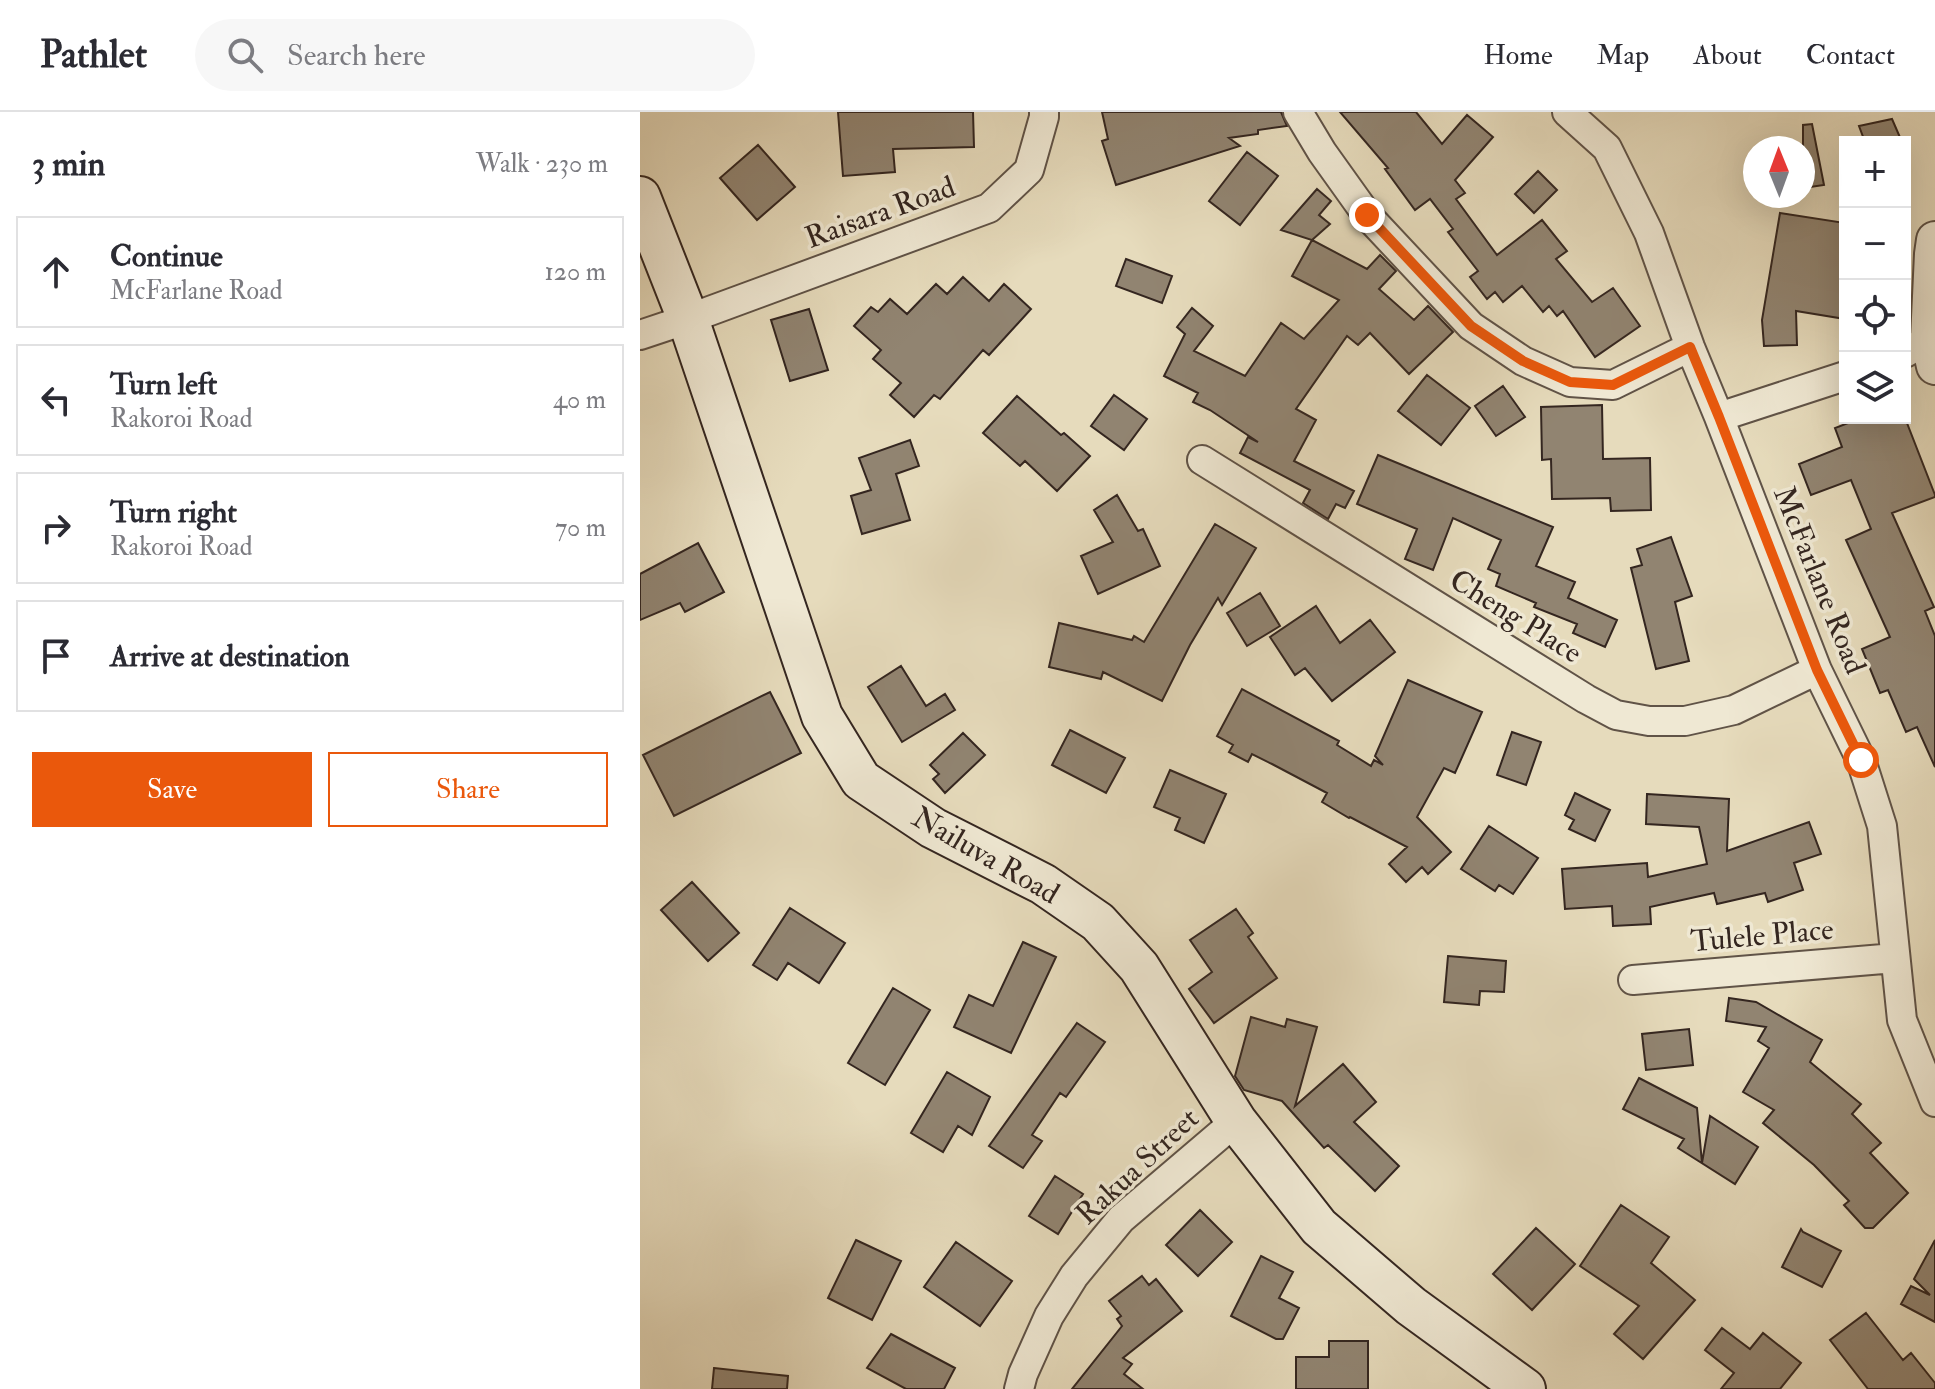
<!DOCTYPE html>
<meta charset="utf-8">
<style>
body{margin:0;font-family:"IM FELL Double Pica",serif;background:#f7f7f7;color:#2b2b33}
.controls{position:absolute;right:24px;top:24px;display:grid;overflow:hidden;border-radius:0px;box-shadow:0 8px 32px #0002}
.controls button{width:72px;height:72px;display:grid;place-items:center;padding:0;border:0;border-bottom:2px solid #e1e1e2;background:#fff;color:#2b2b33;font:40px sans-serif}
.compass{position:absolute;left:1103px;top:24px;width:72px;height:72px;border-radius:50%;background:#fff;box-shadow:0 8px 32px #0002;rotate:359deg}
.stop{position:absolute;width:24px;height:24px;margin:-18px;border:6px solid #ea580c;border-radius:50%;background:#fff}
.stop.end{background:#ea580c;border-color:#fff;box-shadow:0 2px 8px #0008}
.list{margin:0;padding:0;list-style:none}
h2{display:flex;justify-content:space-between;align-items:center;height:104px;margin:0;padding:0 32px;font-size:34px}
h2 small{font-size:26px;font-weight:400;color:#7c7c81}
.list li{display:grid;grid-template-columns:52px 1fr auto;gap:24px;align-items:center;box-sizing:border-box;height:112px;margin:0 16px 16px;padding:0 16px;border:2px solid #e1e1e2;border-radius:0px}
.list b{display:block;font-size:30px;white-space:nowrap}
.list p{margin:0;font-size:26px;white-space:nowrap;color:#7c7c81}
.list em{font-size:26px;font-style:normal;color:#7c7c81}
.actions{display:flex;gap:16px;padding:24px 32px}
.actions a{flex:1;padding:18px 0;border:2px solid #ea580c;border-radius:0px;text-align:center;font-size:28px;color:#ea580c}
.actions .main{background:#ea580c;color:#fff}
.icon{flex:none;width:44px;height:44px;fill:none;stroke:currentColor;stroke-width:2;stroke-linecap:round;stroke-linejoin:round}
.map{position:relative;flex:none;width:1295px;height:1277px;overflow:hidden}
header{display:flex;align-items:center;gap:48px;box-sizing:border-box;height:112px;padding:0 40px;background:#fff;border-bottom:2px solid #e1e1e2}
header strong{font-size:38px}
nav{display:flex;gap:44px;margin-inline-start:auto;font-size:28px}
.search{width:560px;height:72px;background:#f7f7f7;display:flex;align-items:center;gap:20px;box-sizing:border-box;padding:0 28px;border-radius:44px;color:#7c7c81;font-size:30px}
main{display:flex}
aside{flex:1;background:#fff}
.map>svg:first-child{display:block}
.building{fill:#918471;stroke:#342620;stroke-width:2}
.lines{fill:none;stroke-linecap:round;stroke-linejoin:round}
.minor-casing{stroke:#605347;stroke-width:32}
.tertiary-casing{stroke:#605347;stroke-width:40}
.secondary-casing{stroke:#342620;stroke-width:44}
.minor{stroke:#efe8d3;stroke-width:28}
.tertiary{stroke:#efe8d3;stroke-width:36}
.secondary{stroke:#efe8d3;stroke-width:40}
.route{stroke:#ea580c;stroke-width:10}
.labels{text-anchor:middle;stroke-width:7;stroke-linejoin:round;paint-order:stroke}
.street-label{font-size:30px;fill:#342620;stroke:#efe8d3}
</style>
<header>
<strong>Pathlet</strong>
<div class="search"><svg class="icon" aria-label="search" viewBox="0 0 24 24"><circle cx="10" cy="10" r="6"/><path d="M15 15l6 6"/></svg>Search here</div>
<nav><a>Home</a><a>Map</a><a>About</a><a>Contact</a></nav>
</header>
<main>
<aside>
<h2>3 min<small>Walk · 230 m</small></h2>
<ul class="list">
<li><svg class="icon" aria-label="ahead" viewBox="0 0 24 24"><path d="M12 20V5M6 11l6-6 6 6"/></svg><div><b>Continue</b><p>McFarlane Road</p></div><em>120 m</em></li>
<li><svg class="icon" aria-label="left" viewBox="0 0 24 24"><path d="M17 20v-9H6M10 6l-5 5 5 5"/></svg><div><b>Turn left</b><p>Rakoroi Road</p></div><em>40 m</em></li>
<li><svg class="icon" aria-label="right" viewBox="0 0 24 24"><path d="M7 20v-9h11M14 6l5 5-5 5"/></svg><div><b>Turn right</b><p>Rakoroi Road</p></div><em>70 m</em></li>
<li><svg class="icon" aria-label="arrive" viewBox="0 0 24 24"><path d="M6 21V4h12l-3 4 3 4H6"/></svg><div><b>Arrive at destination</b></div></li>
</ul>
<div class="actions"><a class="main">Save</a><a>Share</a></div>
</aside>
<div class="map">
<svg width="1295" height="1277" viewBox="0 0 1295 1277">
<rect width="100%" height="100%" fill="#e6dbbc"/>
<filter id="stains"><feTurbulence type="fractalNoise" baseFrequency=".0025" numOctaves="4"/><feColorMatrix values="0 0 0 0 .2 0 0 0 0 .09 0 0 0 0 .02 0 0 0 .5 -.17"/></filter>
<radialGradient id="worn" r=".72"><stop offset=".6" stop-color="#630" stop-opacity="0"/><stop offset="1" stop-color="#630" stop-opacity=".3"/></radialGradient>
<path class="building" d="M198,0H333L334,35L253,37L255,60L203,64Z
M462,0H641L647,14L618,18V22L589,26L600,34L476,73L462,29L468,27Z
M700,0H776L802,32L827,3L853,25L815,68L825,81L816,87L857,143L902,108L927,139L916,147L952,190L973,176L1000,214L955,245L923,199L917,204L909,194L903,200L882,174L863,190L855,180L847,187L830,165L838,159L808,120L813,117L790,87L775,98L745,57L748,56Z
M1252,7L1262,30H1225L1219,14Z
M1172,12L1184,73L1163,76V13Z
M118,33L155,75L117,108L80,66Z
M607,40L638,64L600,113L569,89Z
M898,59L917,78L894,101L875,82Z
M677,77L691,89L679,103L690,112L672,128L727,157L740,143L756,159L739,177L774,208L788,194L813,220L769,262L730,221L718,233L707,224L656,297L676,308L654,349L714,379L705,396L696,392L688,407L663,391L670,378L600,341L608,325L618,330L570,298L553,290L558,281L524,264L545,222L537,215L552,196L573,214L554,239L605,264L641,211L664,227L699,188L652,164L672,128L641,118Z
M1140,101L1205,111V207L1156,199L1157,233L1124,234L1122,208Z
M486,147L532,164L522,191L476,174Z
M323,165L349,189L364,172L391,197L349,243L343,238L300,287L294,283L274,305L250,283L261,271L233,247L241,238L214,214L231,195L238,200L250,187L267,202L296,172L307,182Z
M169,197L188,258L150,269L131,208Z
M787,263L830,296L801,333L758,299Z
M863,274L885,305L856,324L835,294Z
M474,283L507,307L484,338L451,314Z
M377,284L421,323L424,321L450,344L417,379L385,349L380,354L343,321Z
M962,293L963,347L1010,346L1011,398L971,399L970,386L912,387L911,347L902,348L901,295Z
M1221,306H1265L1295,383V385L1252,401L1294,495L1285,499L1295,524V655L1277,615L1266,620L1248,578L1240,581L1222,537L1250,525L1206,428L1231,417L1211,368L1171,383L1159,352L1202,335L1195,316Z
M270,328L279,354L256,362L270,408L222,422L211,384L231,378L219,346Z
M738,343L913,415L896,454L935,470L928,486L977,508L965,535L933,521L937,512L894,495L896,491L856,474L860,462L848,457L861,428L813,406L793,458L765,447L777,417L717,392Z
M477,383L498,419L503,417L520,454L458,482L441,444L473,430L454,398Z
M575,412L616,436L582,493L578,486L550,533L522,589L463,560L461,567L409,555L419,511L492,528L494,524L504,530Z
M1031,425L1052,484L1035,490L1049,549L1016,557L991,456L1002,453L997,437Z
M58,431L84,480L45,500L40,491L0,508V462Z
M620,481L640,514L607,534L587,501Z
M676,494L700,531L730,508L755,540L692,589L665,556L655,563L630,525Z
M261,554L286,594L305,582L315,598L262,630L228,575Z
M768,568L842,600L815,661L804,656L777,705L811,740L788,762L782,755L766,770L749,752L767,735L710,705L709,706L682,690L687,681L632,652L612,642L608,650L589,640L593,633L577,624L602,577L699,629L697,633L731,654L734,648L743,653L735,644Z
M130,580L161,641L34,704L3,643Z
M430,618L485,646L466,681L412,653Z
M872,620L901,630L886,673L857,663Z
M323,621L345,643L305,681L293,667L299,662L290,653Z
M530,658L586,682L564,731L535,718L540,706L514,695Z
M935,681L970,698L955,729L929,717L934,708L925,703Z
M1007,682L1089,687L1087,739L1169,710L1181,742L1154,751L1163,778L1128,790L1125,781L1077,792L1074,781L1010,795L1011,812L973,814L972,794L925,797L922,757L1007,751L1008,765L1067,752L1059,715L1006,712Z
M849,714L898,746L873,782L859,773L855,779L821,757Z
M52,770L99,821L68,849L21,798Z
M150,796L205,831L179,871L148,851L137,868L113,853Z
M596,797L613,821L608,825L637,866L574,911L549,877L572,860L550,828Z
M383,830L416,845L371,941L314,915L329,883L353,894Z
M808,844L866,849L864,880L840,879L839,893L804,890Z
M253,876L290,898L245,973L208,951Z
M1089,886L1116,890L1182,928L1170,950L1221,992L1212,1002L1241,1031L1230,1041L1268,1081L1233,1116H1225L1204,1093L1209,1089L1174,1053L1123,1011L1134,998L1103,980L1129,936L1118,929L1126,915L1086,909Z
M611,905L645,915L647,907L677,915L655,994L703,952L736,990L714,1010L759,1054L735,1079L688,1033L684,1036L642,989L604,978L595,964Z
M437,911L465,930L426,985L420,981L392,1023L402,1029L383,1056L349,1034Z
M1049,917L1053,953L1006,958L1002,922Z
M307,960L350,985L332,1023L318,1014L303,1040L271,1021Z
M999,966L1057,996L1062,1051L1070,1004L1118,1035L1095,1072L1038,1036L1044,1027L983,997Z
M415,1064L443,1082L418,1122L389,1104Z
M981,1093L1029,1125L1011,1151L1055,1188L1003,1247L974,1222L999,1194L940,1154Z
M560,1098L592,1130L558,1164L526,1133Z
M896,1116L935,1152L892,1198L853,1162Z
M1161,1117L1163,1120L1201,1139L1182,1175L1142,1155Z
M216,1128L261,1149L232,1208L188,1186Z
M1295,1128V1210L1261,1192L1271,1174L1290,1183L1274,1167Z
M316,1130L372,1169L340,1214L284,1175Z
M621,1144L653,1160L639,1186L659,1196L643,1227H636L591,1204Z
M502,1164L509,1173L516,1167L542,1199L483,1246L492,1252L484,1262L503,1277H432L482,1214L477,1207L481,1204L469,1189Z
M1226,1201L1263,1248L1271,1241L1295,1271V1277H1228L1190,1228Z
M1082,1216L1110,1237L1123,1221L1161,1251L1140,1277H1081L1094,1261L1065,1238Z
M251,1222L315,1256L304,1277H266L227,1256Z
M689,1229H728V1277H656V1245H689Z
M74,1256L148,1264L147,1277H72Z"/>
<g class="lines">
<g class="minor-casing">
<path id="minor" d="M658,0L682,40L727,103L831,214L883,249L930,270L973,273L1050,235
M927,0L967,36L1009,121L1050,235L1079,305L1177,558L1221,648L1242,714L1262,908L1295,990
M0,223L48,207L349,96L389,58L404,5V0
M1265,241L1289,227
M1079,305L1205,264
M562,348L946,587L976,603L1009,609H1045L1094,598L1177,558
M993,868L1255,846
M379,1277L383,1262L409,1204L434,1164L481,1107L596,1009"/>
</g>
<g class="tertiary-casing">
<path id="tertiary" d="M1295,128L1293,142L1289,227L1295,254"/>
</g>
<g class="secondary-casing">
<path id="secondary" d="M0,85L48,207L182,604L221,668L293,716L403,772L458,810L499,855L596,1009L679,1115L771,1194L885,1277"/>
</g>
<use href="#minor" class="minor"/>
<use href="#tertiary" class="tertiary"/>
<use href="#secondary" class="secondary"/>
</g>
<g class="lines">
<path class="route" d="M727,103L831,214L883,249L930,270L973,273L1050,235L1079,305L1177,558L1221,648"/>
</g>
<g class="labels">
<g class="street-label">
<text transform="translate(240 100) rotate(-20)" y="10">Raisara Road</text>
<text transform="translate(1180 468) rotate(68)" y="10">McFarlane Road</text>
<text transform="translate(876 504) rotate(32)" y="10">Cheng Place</text>
<text transform="translate(346 743) rotate(30)" y="10">Nailuva Road</text>
<text transform="translate(1122 823) rotate(-5)" y="10">Tulele Place</text>
<text transform="translate(497 1054) rotate(-43)" y="10">Rakua Street</text>
</g>
</g>
<rect width="100%" height="100%" filter="url(#stains)"/>
<rect width="100%" height="100%" fill="url(#worn)"/>
</svg>
<div class="controls">
<button>+</button>
<button>−</button>
<button><svg class="icon" aria-label="locate" viewBox="0 0 24 24"><circle cx="12" cy="12" r="6"/><path d="M12 2v4M12 18v4M2 12h4M18 12h4"/></svg></button>
<button><svg class="icon" aria-label="layers" viewBox="0 0 24 24"><path d="M12 4l9 5-9 5-9-5zM3 14l9 5 9-5"/></svg></button>
</div>
<svg class="compass" viewBox="-18 -18 36 36"><path d="M0-13l5 13h-10z" fill="#e53935"/><path d="M0 13l5-13h-10z" fill="#7c7c81"/></svg>
<div class="stop" style="left:1221px;top:648px"></div>
<div class="stop end" style="left:727px;top:103px"></div>
</div>
</main>
